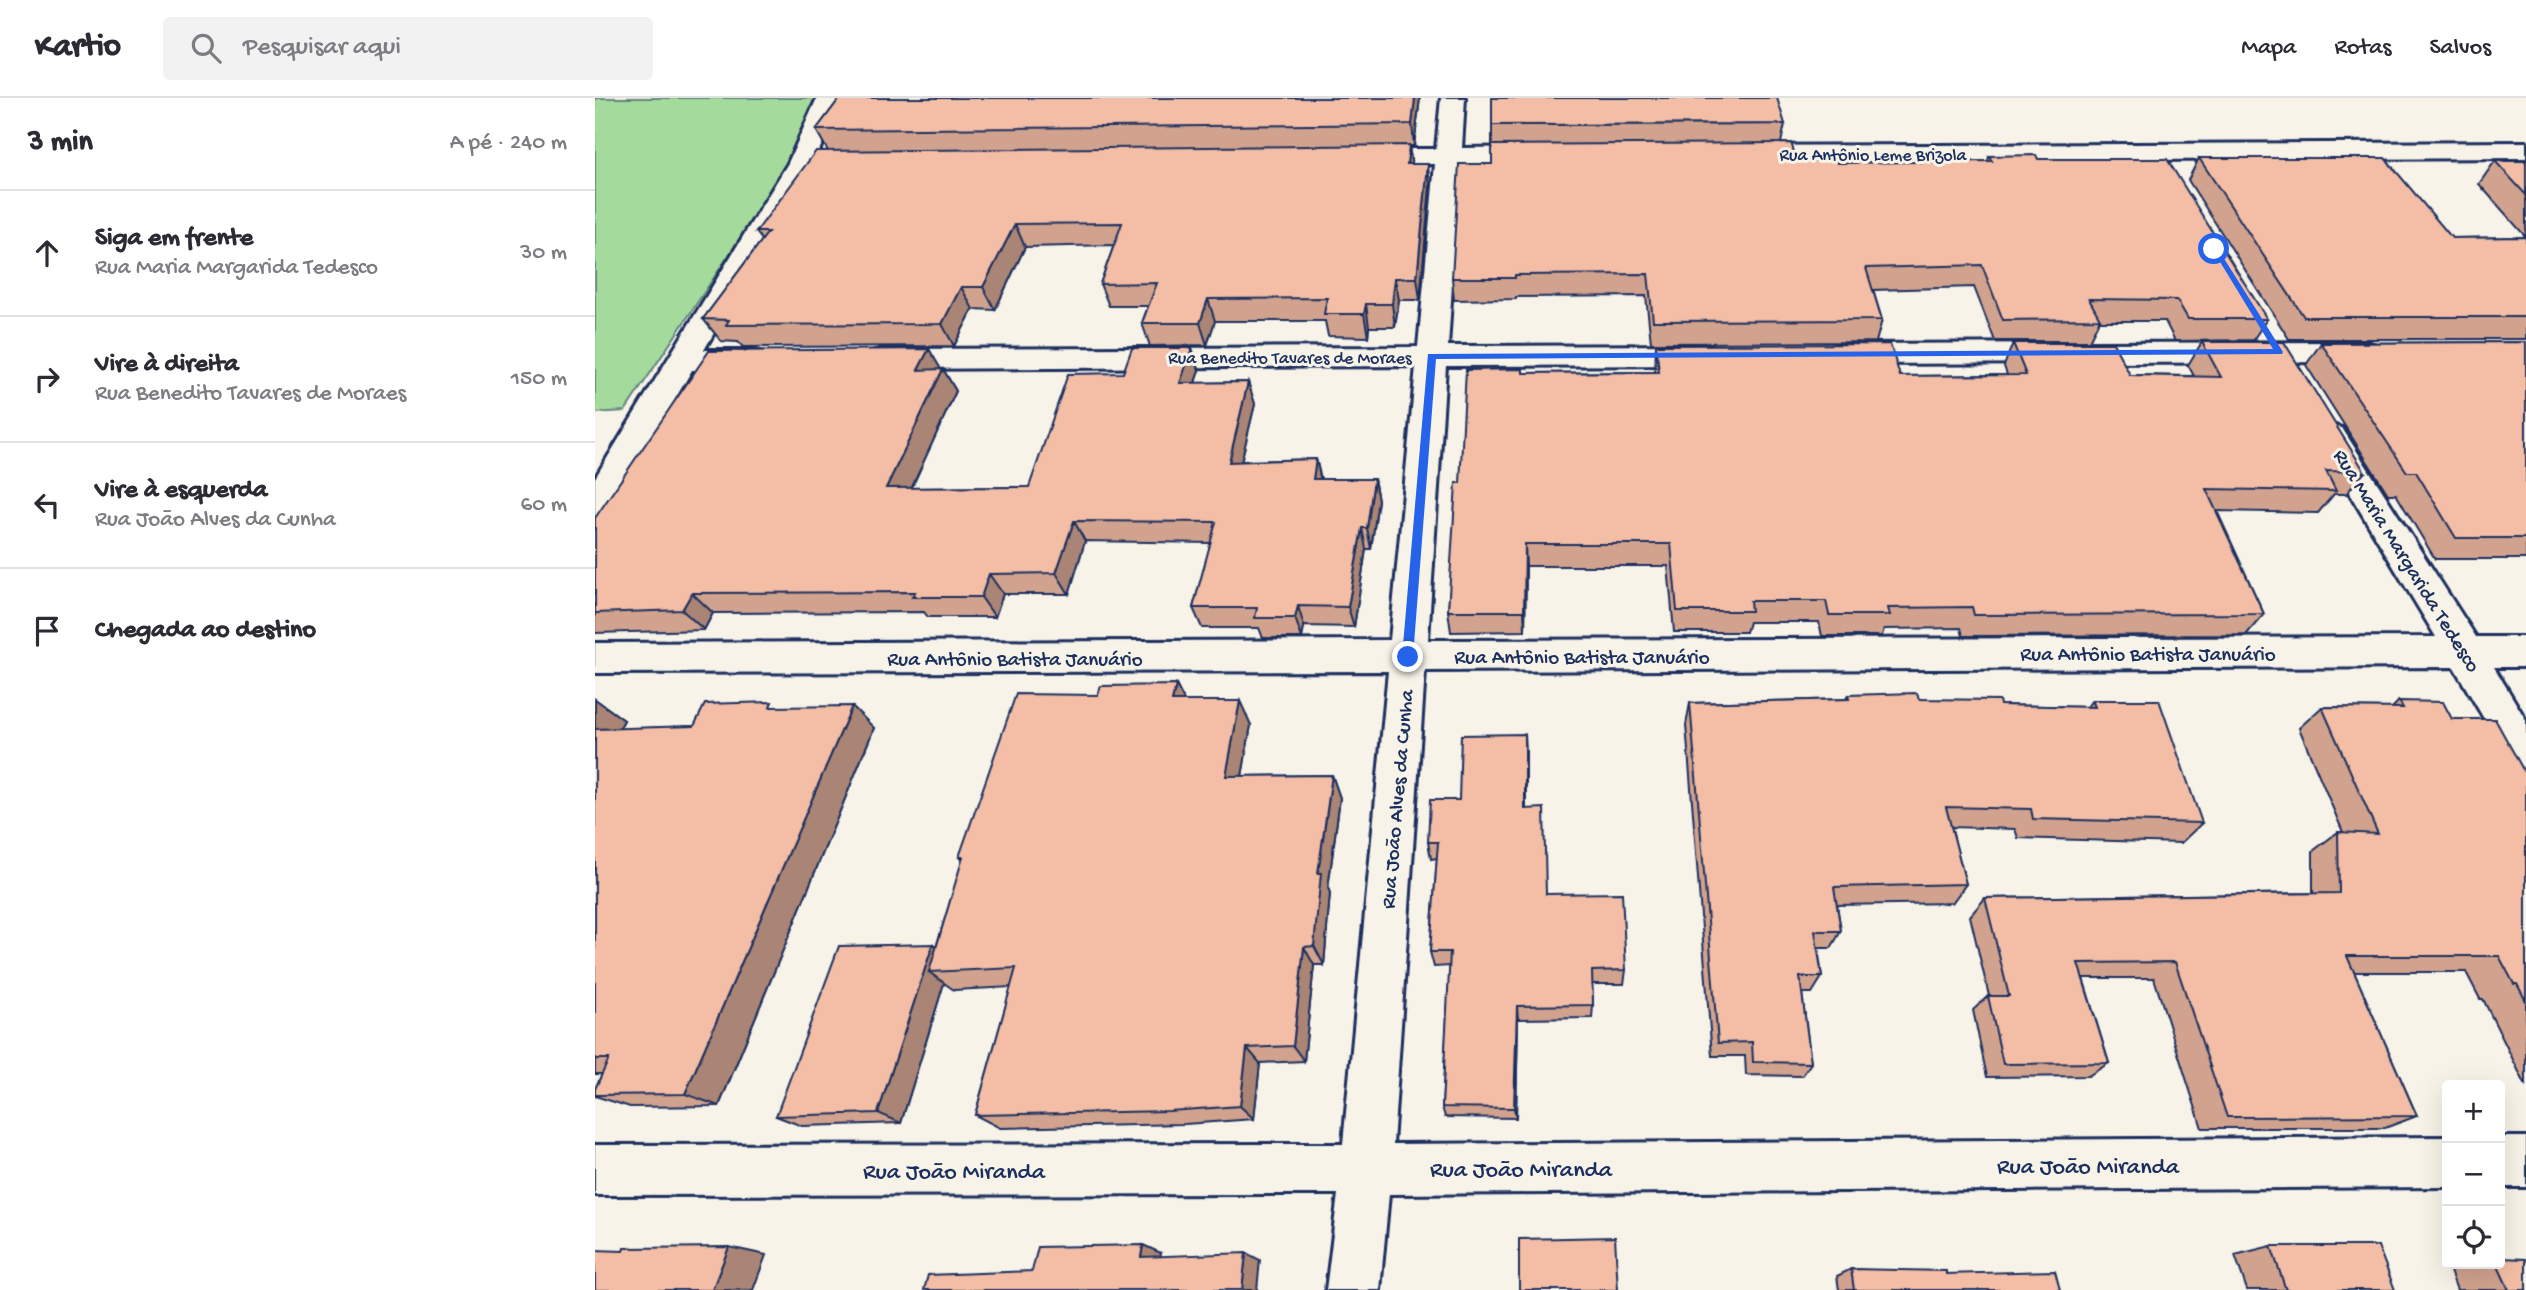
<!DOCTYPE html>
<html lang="pt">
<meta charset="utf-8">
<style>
body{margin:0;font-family:"Gochi Hand",sans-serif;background:#f2f2f3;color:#2b2b33}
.controls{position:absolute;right:21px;bottom:21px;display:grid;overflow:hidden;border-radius:7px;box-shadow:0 7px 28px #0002}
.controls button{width:63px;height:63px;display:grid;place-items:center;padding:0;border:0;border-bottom:2px solid #e1e1e2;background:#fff;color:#2b2b33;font:35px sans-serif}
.stop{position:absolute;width:21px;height:21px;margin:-16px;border:5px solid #2563eb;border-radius:50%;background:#fff}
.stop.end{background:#2563eb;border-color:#fff;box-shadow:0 2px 7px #0008}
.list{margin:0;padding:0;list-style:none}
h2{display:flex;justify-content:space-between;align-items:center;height:91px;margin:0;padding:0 28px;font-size:30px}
h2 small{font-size:23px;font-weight:400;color:#7c7c81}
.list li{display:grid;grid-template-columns:46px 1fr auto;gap:21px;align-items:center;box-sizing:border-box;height:126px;padding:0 28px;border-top:2px solid #e1e1e2}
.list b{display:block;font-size:26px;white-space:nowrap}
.list p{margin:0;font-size:23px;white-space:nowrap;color:#7c7c81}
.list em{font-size:23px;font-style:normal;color:#7c7c81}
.icon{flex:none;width:38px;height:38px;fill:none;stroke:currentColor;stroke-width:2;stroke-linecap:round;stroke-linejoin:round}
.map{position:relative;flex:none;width:1931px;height:1192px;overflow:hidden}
header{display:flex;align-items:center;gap:42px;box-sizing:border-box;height:98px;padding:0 35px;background:#fff;border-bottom:2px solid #e1e1e2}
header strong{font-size:33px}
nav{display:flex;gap:38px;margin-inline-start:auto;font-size:24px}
.search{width:490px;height:63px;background:#f2f2f3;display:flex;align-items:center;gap:18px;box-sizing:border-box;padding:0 24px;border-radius:7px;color:#7c7c81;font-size:26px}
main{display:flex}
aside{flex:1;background:#fff}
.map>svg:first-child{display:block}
.green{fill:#a5da9d;stroke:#60847e;stroke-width:2}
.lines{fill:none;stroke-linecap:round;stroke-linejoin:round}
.minor-casing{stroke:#1b2f5e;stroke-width:6}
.minor{fill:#f7f3e8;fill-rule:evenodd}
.wall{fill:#d1a38e;stroke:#1b2f5e;stroke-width:2}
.shaded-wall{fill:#aa8574;stroke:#1b2f5e;stroke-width:2}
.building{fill:#f3bea5;stroke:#1b2f5e;stroke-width:2}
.route{fill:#2563eb}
.labels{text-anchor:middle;stroke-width:6;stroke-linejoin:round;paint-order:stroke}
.far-street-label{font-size:18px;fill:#1b2f5e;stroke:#f7f3e8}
.street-label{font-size:21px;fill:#1b2f5e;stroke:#f7f3e8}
.near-street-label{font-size:24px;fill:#1b2f5e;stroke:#f7f3e8}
</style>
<header>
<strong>Kartio</strong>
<div class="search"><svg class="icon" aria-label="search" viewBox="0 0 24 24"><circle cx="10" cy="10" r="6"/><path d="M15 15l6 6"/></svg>Pesquisar aqui</div>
<nav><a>Mapa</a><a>Rotas</a><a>Salvos</a></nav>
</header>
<main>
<aside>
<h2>3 min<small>A pé · 240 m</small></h2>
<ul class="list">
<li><svg class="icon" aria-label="ahead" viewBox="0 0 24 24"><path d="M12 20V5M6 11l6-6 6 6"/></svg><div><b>Siga em frente</b><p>Rua Maria Margarida Tedesco</p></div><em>30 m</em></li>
<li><svg class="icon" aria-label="right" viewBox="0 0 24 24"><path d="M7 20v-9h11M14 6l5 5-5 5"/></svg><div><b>Vire à direita</b><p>Rua Benedito Tavares de Moraes</p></div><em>150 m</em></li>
<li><svg class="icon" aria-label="left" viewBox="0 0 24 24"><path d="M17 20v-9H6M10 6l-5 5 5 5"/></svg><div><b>Vire à esquerda</b><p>Rua João Alves da Cunha</p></div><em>60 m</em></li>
<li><svg class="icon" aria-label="arrive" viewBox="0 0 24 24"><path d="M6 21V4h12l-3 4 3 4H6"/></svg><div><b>Chegada ao destino</b></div></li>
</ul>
</aside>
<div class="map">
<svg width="1931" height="1192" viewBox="0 0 1931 1192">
<rect width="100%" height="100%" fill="#f7f3e8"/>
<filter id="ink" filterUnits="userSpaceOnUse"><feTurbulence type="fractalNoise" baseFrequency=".0143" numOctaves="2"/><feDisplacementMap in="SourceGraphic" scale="14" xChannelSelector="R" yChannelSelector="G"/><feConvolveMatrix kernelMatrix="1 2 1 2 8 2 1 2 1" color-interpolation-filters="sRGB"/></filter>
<g filter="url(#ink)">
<path class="green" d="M0,0H233L196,64L30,313L0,315Z"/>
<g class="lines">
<g class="minor-casing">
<path id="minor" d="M222,0H246L219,65L109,252H158L169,255L173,262L169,269L158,272H97L12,417L0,420V380L193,65Z
M846,0H870L867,50L949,49L958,52L962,57L958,62L949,65L865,66L853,248L1113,247L1124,250L1128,257L1124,264L1113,267L851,268L833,542L1841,539L1720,338L1725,330L1736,327L1747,330L1881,539H1931V569H1899L1931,622V674L1917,669L1859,569L830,573L798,1046L1852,1039V1089L794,1096L785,1192H731L743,1096L0,1097V1047L748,1046L793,573L0,575V545L795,542L821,268L288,271L277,268L273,261L277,254L288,251L823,249L840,66L764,67L755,64L751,59L755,54L764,51H841Z
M1931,44V60L1149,64L1140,61L1136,56L1140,51L1149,48Z
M1771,244L1782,247L1786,254L1782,261L1771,264L1247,266L1236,263L1232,256L1236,249L1247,246Z
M1905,1039H1931V1089H1905Z"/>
</g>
<use href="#minor" class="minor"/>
</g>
<path class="wall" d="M245,0H825L819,48H814L816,66L835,88L825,202H804L800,229H774L773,239L733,238L730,223H620L612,247L555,248L547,225L553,208H514L505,186L519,147L430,149L400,212L378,211L359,248L148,249L143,244L126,243L108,221L167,142L161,134L233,53L221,32Z
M1190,26L1186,45L1202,62L1242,65L1393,63L1394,58L1443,61L1672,221L1658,242L1580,243L1570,223H1504L1494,243H1400L1379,189L1278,192L1287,222L1281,244L1056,245L1051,198L921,199V201L859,202L857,180L897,66V27Z
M1604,60L1857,140L1931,139L1884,86L1900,63H1931V241H1694L1593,82Z
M1607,244L1770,374L1751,396H1739L1723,415L1622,413L1669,516L1651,537L1368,538L1366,530L1289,531L1287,538H1227L1224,524H1154L1151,534H1079L1073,468H931L930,533L856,534L853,513L865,385L928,275L1060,274L1061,247L1305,278L1412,277L1409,268L1418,245L1535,277L1599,278L1593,267Z
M1931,244V461H1840L1801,396H1793L1711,267L1726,245Z
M597,250L604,272L600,285L653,284L660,306L646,363L721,361L726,381H779L783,402L776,451H771L759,529L709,528L707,540H668L664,530H607L598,510L616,445L490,443L474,496H408L400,519H333L329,514L118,515L109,532L0,535V420L334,251L345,271H348L361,293L316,390L434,389L528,275Z
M581,587L589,603L656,627L647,678L737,677L745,700L733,790L735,795L729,867H719L709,963L665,965L659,1021L590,1026L405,1030L380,1017L416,889L359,892L349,885L306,1025L207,1028L181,1018L338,846L341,849L368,762L364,759L503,597Z
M1253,597L1324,601L1405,607L1492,609L1497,602L1607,725L1586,745L1423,740L1420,731L1356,729L1371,786L1357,805L1242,807L1246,833L1236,850H1223L1227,879L1217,895H1207L1216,965L1207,978L1151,977L1150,958H1117L1091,627L1095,605L1251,601Z
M0,601L29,622L24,631L99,628L182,609L279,630L124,1008L35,1009L0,998V991L7,976H0Z
M1804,603L1857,621L1931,677V988L1888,901H1885L1871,874H1759L1822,1018L1790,1030H1607L1559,880H1488L1514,965L1493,978L1392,979L1378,912L1393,898H1394L1375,818L1390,800L1718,795V753L1743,734H1748L1704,630L1727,609L1797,610Z
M931,654V710L951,796L1031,872L1029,886H997L998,907L997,920L923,921L921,1020L850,1019L847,1009L855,868L839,869L835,854L842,760L836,761L833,744L864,702Z
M1676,1148L1800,1192H1652L1640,1157Z
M1865,1166H1905L1931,1192H1862L1853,1168Z
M1256,1171L1351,1176L1465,1192H1244L1242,1178Z"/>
<path class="shaded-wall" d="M820,0H825L819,48L817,26Z
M814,47L817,69L812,66Z
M833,66L835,88L825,202L822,180Z
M420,126L430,149L400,212L388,189Z
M800,180L804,202L800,229L797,206Z
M366,189L378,211L359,248L347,226Z
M613,201L620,223L612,247L605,225Z
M771,206L774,229L773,239L769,216Z
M597,250L604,272L593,307L585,285Z
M334,251L347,273L323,272Z
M348,271L361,293L307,411L291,390Z
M653,284L660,306L641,385L634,364Z
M721,361L726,383L718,381Z
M779,381L783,402L776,451L772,430Z
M479,423L490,443L474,496L461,475Z
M767,430L771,451L759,529L753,509Z
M930,446L931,468L930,533L929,513Z
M394,476L408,496L400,519L386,499Z
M97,495L118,515L109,532L87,512Z
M703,508L709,528L707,540L700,520Z
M581,587L594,612L577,603Z
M0,601L29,622L12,654L0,646Z
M645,603L656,627L643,701L631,678Z
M257,608L279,630L124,1008L90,996Z
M930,636L931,654V728L930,711Z
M737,677L745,700L733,790L735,795L729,867L719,848L723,775Z
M338,846L357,860L334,874L349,885L306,1025L283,1015Z
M709,849L719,867L709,963L698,948Z
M922,908L923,921L921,1020L919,1010Z
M652,950L665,965L659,1021L645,1008Z
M548,1147L566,1155L564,1165L546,1159Z
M134,1149L171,1157L158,1192H117Z
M651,1155L665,1162L662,1192H647Z"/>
<path class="building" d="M245,0H820L817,26L221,32Z
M897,0H1182L1190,26L897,27Z
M1196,45L1202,62H1242V65L1397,63L1394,58L1441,57L1443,61H1572L1672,221H1593L1582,202L1494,201L1505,221L1408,222L1387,167L1271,170L1287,222L1058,223L1053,176L920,177V180H857L864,66H897V47Z
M814,47L812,66H833L822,180H800L797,206H771L769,216H729L732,200L613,201L605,225H547L562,185L505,186L527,125L420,126L388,189H366L347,226L131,227L134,222L108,221L173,134H161L221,53Z
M1604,60H1790L1857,140L1931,139V219H1709Z
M1900,63H1931V97Z
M1607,244H1689L1770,374L1731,373L1741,393L1611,391L1669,516L1379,517L1377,509L1293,510L1295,517H1234L1231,503H1155L1156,513H1082L1076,446H930L929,513H853L861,385H865L871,272L928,271V275L1064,274L1061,247L1295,246L1305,278L1431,277L1418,245H1518L1535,277L1626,279Z
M1931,244V440H1861L1821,374H1812L1726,245Z
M537,250H597L585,285L653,284L634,364L721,361L718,381H779L772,430H767L753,509L703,508L700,520H660L662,510H598L621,424L479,423L461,475L394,476L386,499H317L320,494L97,495L87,512L0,515V420L114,253L334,251L323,272L348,271L291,390L434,389L473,276L528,275Z
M581,587L577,603H645L631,678L737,677L723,775H726L719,848L709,849L698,948L652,950L645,1008L574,1013L380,1017L421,870L334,874L368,759H364L421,596L503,597L506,588Z
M1322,595L1324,601L1404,602L1405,607L1500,609L1497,602H1564L1607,725L1438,721L1436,711L1351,709L1371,786L1239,789L1246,833H1220L1227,879H1205L1216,965L1158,964L1157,944L1123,945L1095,605L1254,601L1253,597Z
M1804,603L1848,604L1857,621H1900L1931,677V903L1922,886H1919L1904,858H1752L1822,1018L1632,1019L1580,864L1483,865L1514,965L1408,966L1393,898H1414L1390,800L1744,795L1743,734L1783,736L1727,609L1808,610Z
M177,604L175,609L257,608L90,996L0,997V991L14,961H0V631L99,628L110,606Z
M930,636V711L949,710L951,796L1027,795L1031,872L997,873L998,907L922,908L919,1010L847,1009L855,854H835L843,744H833L835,702H864L866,637Z
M338,846L283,1015L181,1018L244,848Z
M1020,1139L1023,1192H924V1141Z
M548,1147L546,1159L651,1155L647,1192H329L333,1177L437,1173L443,1149Z
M1676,1148H1783L1800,1192H1691Z
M134,1149L117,1192H0V1152L28,1153L29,1150Z
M1905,1160L1931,1161V1192H1914L1902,1166H1905Z
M1256,1171L1351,1173V1176L1460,1173L1465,1192H1259Z"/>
</g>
<path class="route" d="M1616,149L1623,151L1688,254L1687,256L841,261L818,559L813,564L807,559L833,256L1678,251Z"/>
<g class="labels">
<g class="far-street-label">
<text x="1278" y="62">Rua Antônio Leme Brizola</text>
<text x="695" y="265">Rua Benedito Tavares de Moraes</text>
</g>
<g class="street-label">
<text transform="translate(1813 462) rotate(58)" y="7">Rua Maria Margarida Tedesco</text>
<text x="1553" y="562">Rua Antônio Batista Januário</text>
<text x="987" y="565">Rua Antônio Batista Januário</text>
<text x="420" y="567">Rua Antônio Batista Januário</text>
<text transform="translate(801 701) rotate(-85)" y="7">Rua João Alves da Cunha</text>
</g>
<g class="near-street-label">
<text x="1493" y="1075">Rua João Miranda</text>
<text x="926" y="1078">Rua João Miranda</text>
<text x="359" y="1080">Rua João Miranda</text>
</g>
</g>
</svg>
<div class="controls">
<button>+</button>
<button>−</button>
<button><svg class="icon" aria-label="locate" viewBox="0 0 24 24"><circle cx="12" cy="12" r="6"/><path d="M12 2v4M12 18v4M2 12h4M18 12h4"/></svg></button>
</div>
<div class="stop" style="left:1619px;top:151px"></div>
<div class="stop end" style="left:813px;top:559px"></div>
</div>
</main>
